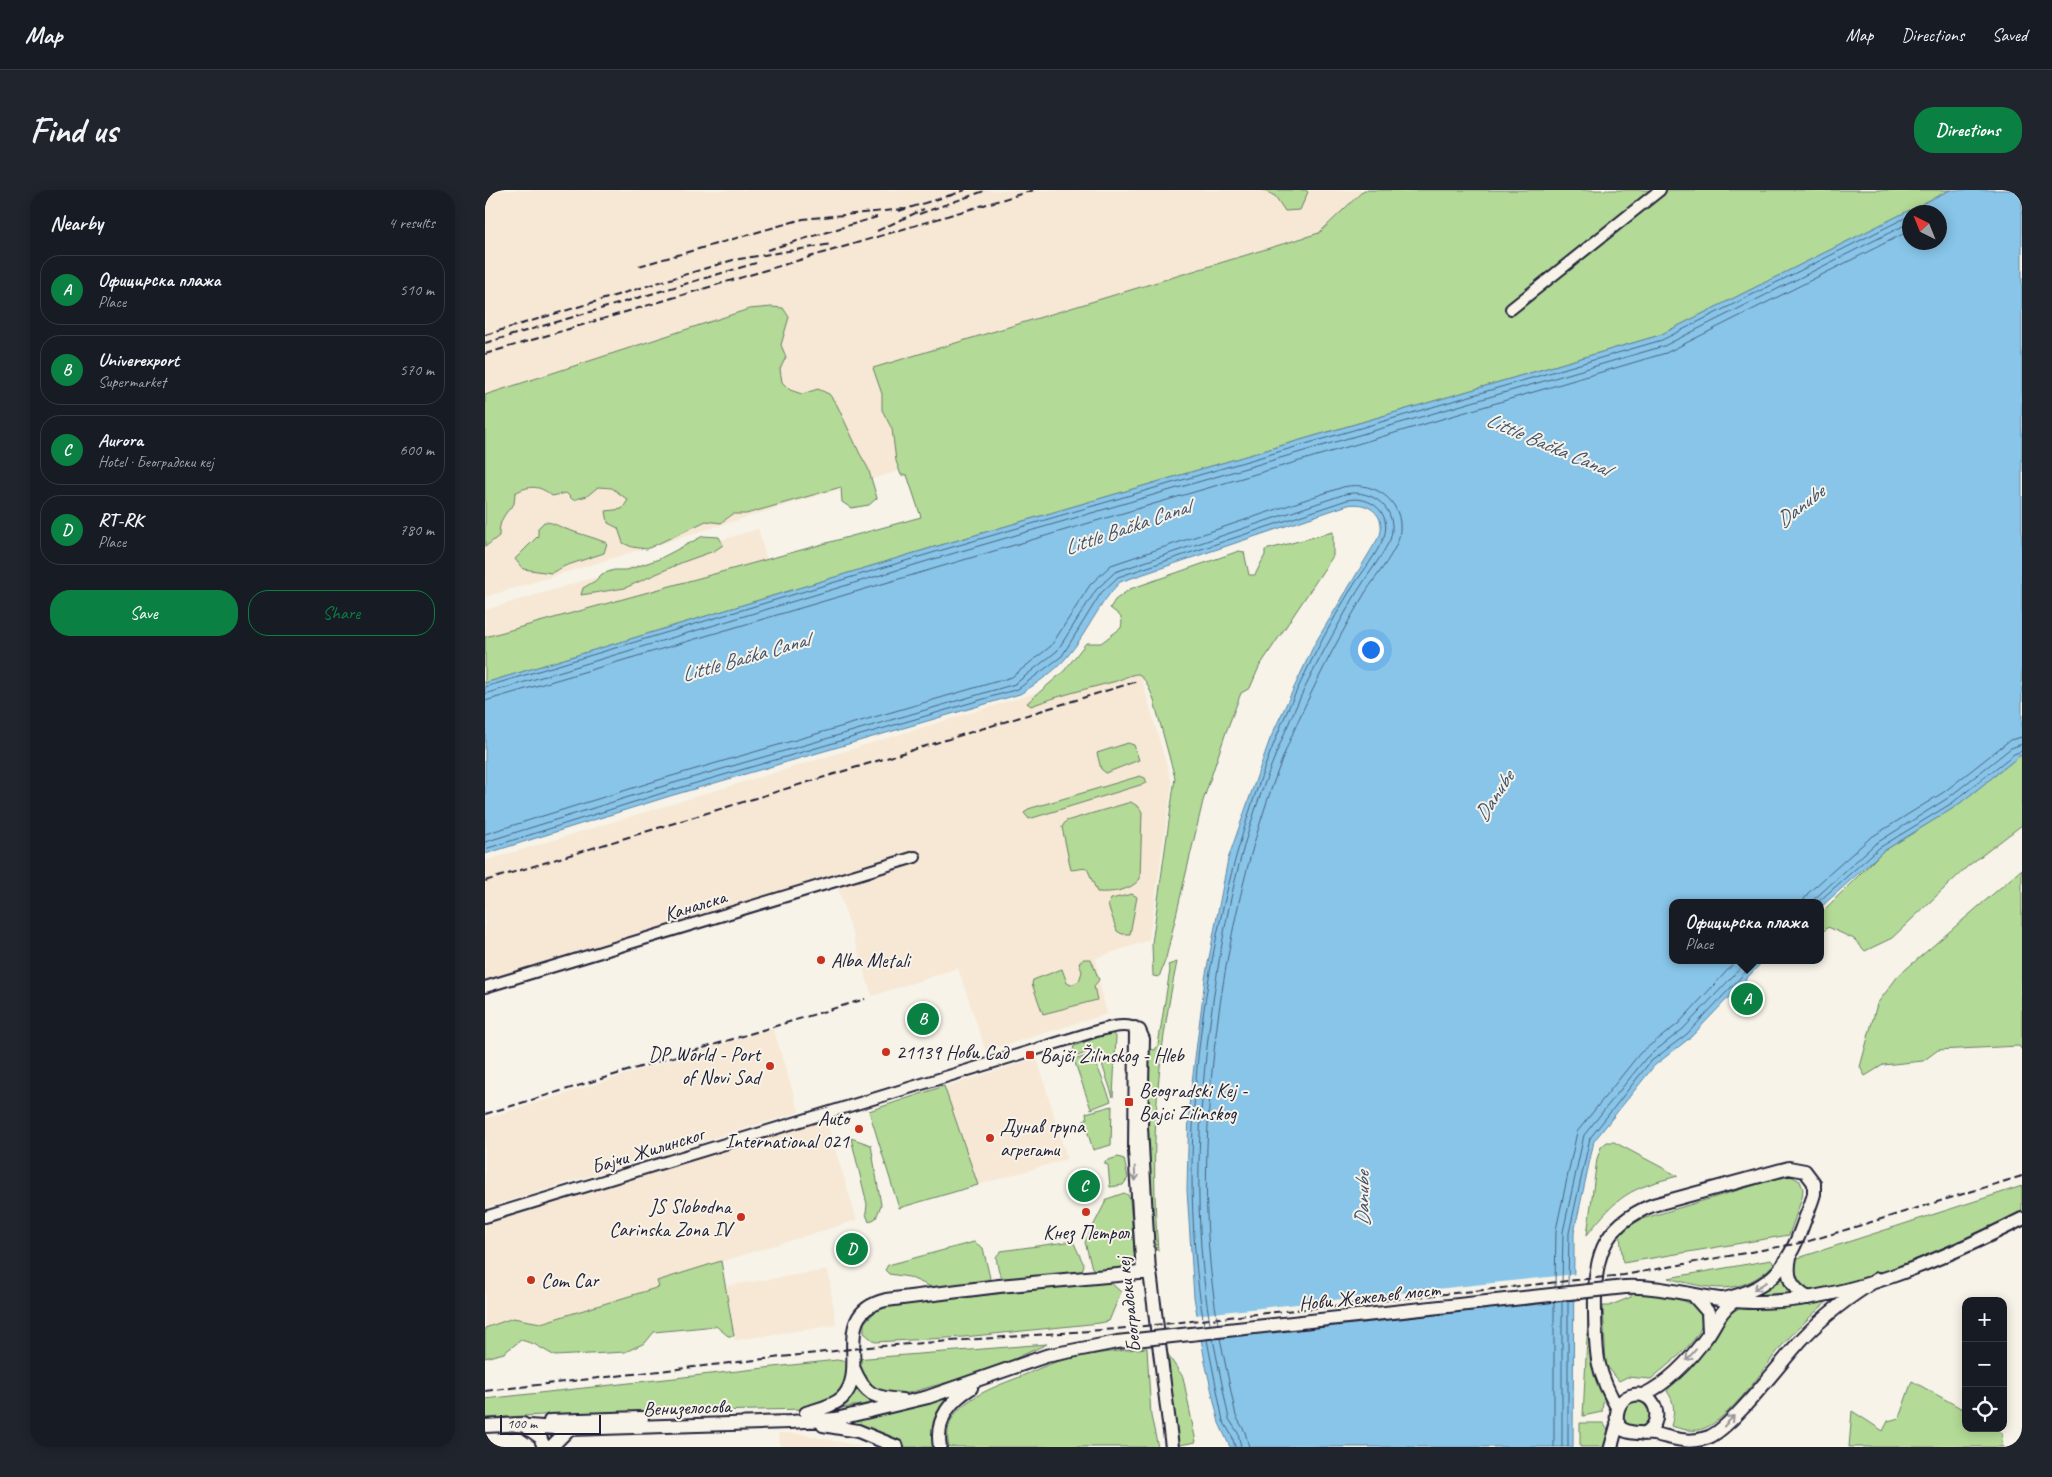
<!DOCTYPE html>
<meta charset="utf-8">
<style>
body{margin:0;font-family:Caveat,sans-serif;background:#20242c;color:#f1f3f6}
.controls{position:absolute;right:15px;bottom:15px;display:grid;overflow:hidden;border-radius:10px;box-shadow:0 2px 12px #0003}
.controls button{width:45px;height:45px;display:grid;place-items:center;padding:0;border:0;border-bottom:1px solid #363941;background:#171b24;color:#f1f3f6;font:25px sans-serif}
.compass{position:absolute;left:1417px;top:15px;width:45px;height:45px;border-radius:50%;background:#171b24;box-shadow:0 2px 12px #0003;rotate:317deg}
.scale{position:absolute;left:15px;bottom:12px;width:101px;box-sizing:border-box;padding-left:5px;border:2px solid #22223b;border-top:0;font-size:14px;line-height:18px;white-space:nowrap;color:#22223b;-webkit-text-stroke:4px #f7f3e8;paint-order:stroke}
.you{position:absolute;left:885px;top:459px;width:18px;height:18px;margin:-12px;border:4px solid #fff;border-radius:50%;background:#1a73e8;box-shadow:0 0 0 8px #1a73e833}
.badge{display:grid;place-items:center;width:32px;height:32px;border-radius:50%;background:#0b8043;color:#fff;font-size:16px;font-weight:700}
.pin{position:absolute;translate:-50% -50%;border:2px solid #fff;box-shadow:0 1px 5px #0006}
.popup{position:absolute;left:1184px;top:709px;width:155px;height:65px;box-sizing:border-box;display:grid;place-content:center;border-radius:10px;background:#171b24;filter:drop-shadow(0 1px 4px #0005);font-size:16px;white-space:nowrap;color:#9ea1a6}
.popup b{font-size:19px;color:#f1f3f6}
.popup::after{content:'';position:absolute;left:50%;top:100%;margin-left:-10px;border:10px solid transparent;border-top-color:#171b24}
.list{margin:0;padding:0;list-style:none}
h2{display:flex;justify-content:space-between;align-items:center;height:65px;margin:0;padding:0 20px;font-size:21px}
h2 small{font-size:16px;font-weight:400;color:#9ea1a6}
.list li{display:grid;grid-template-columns:32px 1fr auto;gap:15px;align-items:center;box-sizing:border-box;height:70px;margin:0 10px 10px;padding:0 10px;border:1px solid #363941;border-radius:20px}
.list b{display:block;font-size:19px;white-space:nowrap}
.list p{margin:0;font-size:16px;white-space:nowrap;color:#9ea1a6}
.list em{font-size:16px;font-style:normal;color:#9ea1a6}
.actions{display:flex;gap:10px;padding:15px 20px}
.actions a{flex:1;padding:11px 0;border:1px solid #0b8043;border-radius:20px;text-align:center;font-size:18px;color:#0b8043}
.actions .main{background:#0b8043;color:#fff}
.icon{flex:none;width:28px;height:28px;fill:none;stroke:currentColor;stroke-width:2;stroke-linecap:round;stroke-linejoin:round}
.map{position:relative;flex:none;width:1537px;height:1257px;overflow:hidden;border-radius:20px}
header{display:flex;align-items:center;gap:30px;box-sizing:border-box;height:70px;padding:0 25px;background:#171b24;border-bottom:1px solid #363941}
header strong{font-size:24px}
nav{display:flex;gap:28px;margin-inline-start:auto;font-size:18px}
.intro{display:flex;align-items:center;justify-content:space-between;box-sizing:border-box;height:120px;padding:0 30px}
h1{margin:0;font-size:35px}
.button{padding:12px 22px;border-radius:20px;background:#0b8043;color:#fff;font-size:18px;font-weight:700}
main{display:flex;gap:30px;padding:0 30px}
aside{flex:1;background:#171b24;border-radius:20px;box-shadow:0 2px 12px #0003}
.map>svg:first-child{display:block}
.built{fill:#f6e8d4}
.green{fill:#b3da96;stroke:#6a7e68}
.water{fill:#88c5e8;stroke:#5f84a3;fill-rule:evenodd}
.pier{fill:#f7f3e8}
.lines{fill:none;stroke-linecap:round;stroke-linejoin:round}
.shore{stroke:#4b6380;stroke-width:1}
.minor-casing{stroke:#22223b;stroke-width:14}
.major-casing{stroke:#22223b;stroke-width:16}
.minor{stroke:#f7f3e8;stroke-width:10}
.major{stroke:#f7f3e8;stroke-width:12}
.rail{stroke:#22223b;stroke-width:2;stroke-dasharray:8 4;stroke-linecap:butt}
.major-bridge-casing{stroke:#22223b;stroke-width:16;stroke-linecap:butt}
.major-bridge{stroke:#f7f3e8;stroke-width:12}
.oneway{stroke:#97959a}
.poi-dot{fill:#c8321e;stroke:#f7f3e8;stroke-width:2}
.labels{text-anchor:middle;stroke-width:4;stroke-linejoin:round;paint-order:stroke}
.street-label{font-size:20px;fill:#22223b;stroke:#f7f3e8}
.poi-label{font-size:20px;fill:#22223b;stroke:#f7f3e8;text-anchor:start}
.water-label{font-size:21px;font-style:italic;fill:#41536f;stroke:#f7f3e8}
</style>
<header>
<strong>Map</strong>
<nav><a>Map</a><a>Directions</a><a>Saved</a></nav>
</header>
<div class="intro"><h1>Find us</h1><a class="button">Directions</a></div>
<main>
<aside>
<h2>Nearby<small>4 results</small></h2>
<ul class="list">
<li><span class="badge">A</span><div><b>Официрска плажа</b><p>Place</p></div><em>510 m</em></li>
<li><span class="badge">B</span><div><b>Univerexport</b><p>Supermarket</p></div><em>570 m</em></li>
<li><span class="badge">C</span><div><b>Aurora</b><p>Hotel · Београдски кеј</p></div><em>600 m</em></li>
<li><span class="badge">D</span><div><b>RT-RK</b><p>Place</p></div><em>780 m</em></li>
</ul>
<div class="actions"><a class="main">Save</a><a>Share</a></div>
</aside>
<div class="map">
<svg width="1537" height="1257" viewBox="0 0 1537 1257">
<rect width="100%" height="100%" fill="#f7f3e8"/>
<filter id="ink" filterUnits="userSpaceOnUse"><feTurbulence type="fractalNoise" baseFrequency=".02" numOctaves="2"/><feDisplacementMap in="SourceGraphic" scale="10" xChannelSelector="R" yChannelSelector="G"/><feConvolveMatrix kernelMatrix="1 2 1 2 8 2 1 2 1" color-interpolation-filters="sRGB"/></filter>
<g filter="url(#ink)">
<path class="built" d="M0,0H879L834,43L389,178L420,279L0,407Z
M273,339L282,370L0,454V420Z
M652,472L687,594L664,750L611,768L614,792L622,824L501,861L473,778L387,806L353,698L438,670L435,660L0,792V671Z
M288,838L314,922L0,1018V929Z
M552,868L582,969L414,1018L384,921Z
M341,930L372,1030L173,1091L174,1097L0,1151V1035Z
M343,1080L351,1135L250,1150L241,1096Z
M293,1243L317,1244L378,1257H295Z"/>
<path class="green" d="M777,0H821L823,2L815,20L800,21L790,6Z
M879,0H1465L1175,145L446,358L0,493V447L436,327L422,285H416L411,271L407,239L397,220V204L388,178L834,43Z
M287,117L298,118L304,127L296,155L301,167L295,179L297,192L305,200L317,204L333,199L344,204L352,215L375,264L383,278L392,308L384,315L366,318L357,312L356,297L261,324H248L236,333L221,331L162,359L147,357L138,353L133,338L123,333L121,321L137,319L143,310L127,298L113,297L102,306L88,310L81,303L67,306C55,295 44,295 30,303L29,314C19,324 14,331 14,346L0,357V205L264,119Z
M59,332C69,332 72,336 81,339C94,344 108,347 122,353L119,363L80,376L66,383L38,379L30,369L53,346V338Z
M848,342V366L774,477L765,498L756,503L741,542L718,611L681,768L674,787L668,786L667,753L690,588L668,507L661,492L654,484C644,484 637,490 628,492C600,499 573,506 546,516L542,513L579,481L601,453H616L636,438C639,426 634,425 625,418L630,410L645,399L754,361L759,362L764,385H770L780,365V360Z
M218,346L234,347L238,355L229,361L198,372L140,398L96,405L98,398L110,391L117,384L129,380H142L174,369Z
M643,553L649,555L654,570L621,583L616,579L612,563Z
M1537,564V635L1483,676L1407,748L1380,761L1369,749L1343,737L1336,744V723L1397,662L1470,617Z
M655,586L660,588L662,593L544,629L539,623L543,619Z
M646,612L654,617L657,622L655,689C645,701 627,703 612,702L602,678L586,680L577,637L581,631Z
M1537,679V860L1534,856L1453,860L1438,871L1398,875L1380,886L1375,877L1392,814L1413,786Z
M647,704L652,707L645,744H637L632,741L623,715L626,709Z
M599,769H606L614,790L609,796L612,810L558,824L547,794L548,790L577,779L582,793L586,795L594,791L597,782L594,772Z
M692,772C671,872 665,959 673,1061L667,1055L660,931L663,859L670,860L673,855L685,780L683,775Z
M625,843L631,846L628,907L614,865L605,861L593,866L588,861L589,856Z
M605,865L609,868L626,911L606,919L589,870Z
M459,896L493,995L414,1018L384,921Z
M627,916L626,955L608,960L599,930L602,929L601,923Z
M366,948L386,955L396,1015L391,1028L384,1032L381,1024L382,1014Z
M1122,952H1129L1193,986C1143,999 1134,1005 1102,1045L1112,969L1116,957Z
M633,967L639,969L643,988L638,995L625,997L623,975L620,974V971Z
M1304,985L1315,991L1318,999L1317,1008L1304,1045L1138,1073L1135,1046L1143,1037L1157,1029Z
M1537,996V1021C1506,1037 1349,1110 1322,1103C1319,1102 1315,1099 1312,1097L1307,1074L1310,1069Z
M639,1003L643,1005L645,1010L650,1071C643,1082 618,1085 607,1078L600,1052L622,1009Z
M588,1051L599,1075L596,1084L524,1091C513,1088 513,1077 511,1067L516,1061Z
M489,1052L498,1058L505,1088L501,1091L446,1097L424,1087L404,1084L400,1080L403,1075Z
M1286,1070L1289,1074C1255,1108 1225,1099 1183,1088Z
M236,1071L249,1146H243L231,1136L169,1142L160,1153L140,1162L70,1166L49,1154L36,1150L19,1163L0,1168V1138L28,1128L56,1133L174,1097L172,1091Z
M1297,1081L1301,1096L1309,1103L1267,1105Z
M625,1092L636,1102L624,1131L615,1133L479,1147L390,1152L379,1143V1133L396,1116Z
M1146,1103C1164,1103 1226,1106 1216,1137C1211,1154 1180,1177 1166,1189L1142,1187L1134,1191L1121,1175L1118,1116H1124L1146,1107Z
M1351,1104C1330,1122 1304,1145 1288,1167C1274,1187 1242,1229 1220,1238C1208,1243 1197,1239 1186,1236C1190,1223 1190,1212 1182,1201L1249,1113Z
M1109,1108L1122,1206L1118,1213L1117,1222L1098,1226L1104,1109Z
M562,1154L527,1170L467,1191L412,1206L384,1200L370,1169Z
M679,1156L685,1168L698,1187L711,1252L690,1256Z
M662,1158L666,1226L673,1257H464C454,1216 502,1200 532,1188C545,1183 558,1176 571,1172C600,1164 632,1161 662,1158Z
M352,1170L363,1172L360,1201L348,1211L322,1219L78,1224L0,1228V1209Z
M1427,1191L1481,1221V1238C1489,1238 1515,1234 1517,1244C1518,1248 1517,1253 1518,1257H1364L1367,1221L1398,1241L1403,1231L1414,1228Z
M370,1194L394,1212L350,1219Z
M471,1203L450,1257H416L353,1234Z
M1138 1225a14 14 0 1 1 28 0a14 14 0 1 1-28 0Z
M1095,1233H1118L1125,1243L1119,1257H1095Z"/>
<path class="water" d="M1465,0H1537V564L1470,617L1397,662L1336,717V713H1188V770H1279L1206,847L1169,876L1109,951L1089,1043L1088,1257H745L734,1233L720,1172L709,1107L702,1000L704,916L720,789L743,669L785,549L829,455L895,345C901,324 882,311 863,315L635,392C613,414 602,444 581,468C569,482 551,494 535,504L185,606L0,664V493L446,358L1175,145ZM1424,22H1454V52H1424Z"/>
<path class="pier" d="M1091,1084V1109L714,1150L710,1125Z"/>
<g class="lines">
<path class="shore" d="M0,497L447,363L1177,150L1424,26
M0,504L449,369L1179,156L1424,33
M0,511L1181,163L1424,41
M0,644L180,588L527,487L566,456L605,395L626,375L858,297C892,289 924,315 913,351C905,370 891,386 880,403C857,441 837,480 818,520C774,616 749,717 734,821C720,925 715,1030 733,1134
M0,652L182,595L530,494L572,461L611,400L630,382L860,304C888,298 915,320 905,350C896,368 883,384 872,402C850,440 828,479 810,519C789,566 766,625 754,675C741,724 733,775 726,825C712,928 708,1032 725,1134
M0,659L184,601L533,499L577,466L616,403L633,387L862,310C885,305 907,322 899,347C891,365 879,380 868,396C844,435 823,476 804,517C723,701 686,937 719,1135
M1317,713L1323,703L1385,648L1459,602L1525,550L1537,547
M1325,713L1390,654L1463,608L1526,558L1537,554
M1332,713L1394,658L1467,613L1529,564L1537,561
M1077,1096L1078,1042L1099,945L1161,868L1198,839L1263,770
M1083,1096L1084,1043L1105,948L1165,872L1202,844L1272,770
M1070,1097L1071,1040L1092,942L1155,863L1193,834L1252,770
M735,1148L751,1226L760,1242L764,1257
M728,1149L744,1229L753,1243L756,1257
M722,1150L738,1231L747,1246L750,1257
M1069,1257V1112
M1077,1257V1111
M1083,1257V1111"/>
<g class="minor-casing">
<path id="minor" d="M1026,119L1175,0
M0,797L430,667
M650,837L649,961L657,1083
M0,1027L608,842C623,838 640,832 655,840L659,849L657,937L665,1082"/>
</g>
<g class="major-casing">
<path id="major" d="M1305,1067C1301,1087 1305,1097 1323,1108
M1140,1097C1184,1095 1224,1112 1268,1112C1360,1113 1456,1070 1537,1029
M1209,1106L1223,1122L1224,1142
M369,1179C380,1205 389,1208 417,1210
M1158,1205C1185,1192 1206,1169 1223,1145C1231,1133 1236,1120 1248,1112
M1133,1219C1111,1181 1111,1166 1110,1123C1109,1071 1114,1036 1168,1015L1304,978L1320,981L1329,993V1004C1326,1015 1321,1026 1317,1037C1301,1082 1281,1101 1234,1110
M321,1223C333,1219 347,1217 357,1208C386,1179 343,1124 401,1110L514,1096L665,1082L687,1257
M65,1231L157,1228
M31,1235L84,1239L305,1232L351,1229L443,1207L561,1166L632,1152
M338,1235L373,1241L412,1257
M0,1236L38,1234
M41,1237L55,1247L59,1257
M1158,1244C1182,1234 1171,1197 1145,1206C1139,1208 1135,1213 1133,1219C1125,1248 1156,1242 1169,1244C1189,1248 1203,1255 1224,1247C1248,1237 1297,1170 1318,1148C1340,1125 1365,1106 1393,1089
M66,1257L84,1239
M455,1257C450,1230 465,1211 486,1198
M1126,1257L1133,1232"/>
</g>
<use href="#minor" class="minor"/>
<use href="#major" class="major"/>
<path class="rail" d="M464,6L480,0
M414,21L469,4
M434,24L502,0
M392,41L439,19
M282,60L392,27
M154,76L318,29L419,19
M0,145L248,70L347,54
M0,153L271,73
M0,164L549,0
M0,691L653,491
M0,924L380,809
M0,1201L384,1157L631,1139L1139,1085L1321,1052L1537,986"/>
<g class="major-bridge-casing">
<path id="major-bridge" d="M632,1152L1140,1097"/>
</g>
<use href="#major-bridge" class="major-bridge"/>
</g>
<defs><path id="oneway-shaft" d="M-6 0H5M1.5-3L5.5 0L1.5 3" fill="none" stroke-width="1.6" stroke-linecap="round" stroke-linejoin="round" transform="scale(1.25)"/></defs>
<g class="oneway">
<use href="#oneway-shaft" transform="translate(650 984) rotate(88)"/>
<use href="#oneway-shaft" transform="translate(1275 1096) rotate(148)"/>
<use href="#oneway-shaft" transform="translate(1206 1165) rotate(131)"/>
<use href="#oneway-shaft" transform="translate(1244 1231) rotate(-47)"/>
</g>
</g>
<g class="poi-dot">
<circle cx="336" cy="770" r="5"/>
<circle cx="401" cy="862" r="5"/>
<rect x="540" y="860" width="10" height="10" rx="2.5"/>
<circle cx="285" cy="876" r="5"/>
<rect x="639" y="907" width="10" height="10" rx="2.5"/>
<circle cx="374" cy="939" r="5"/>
<circle cx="505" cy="948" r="5"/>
<circle cx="601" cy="1022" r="5"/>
<circle cx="256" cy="1027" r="5"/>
<circle cx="46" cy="1090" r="5"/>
</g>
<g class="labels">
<g class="street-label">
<text transform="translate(210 715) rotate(-17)" y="7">Каналска</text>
<text transform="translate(162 960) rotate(-17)" y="7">Бајчи Жилинског</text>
<text transform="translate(884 1106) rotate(-6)" y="7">Нови Жежељев мост</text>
<text transform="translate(643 1115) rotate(-97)" y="7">Београдски кеј</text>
<text transform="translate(202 1217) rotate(-2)" y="7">Венизелосова</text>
</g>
<g class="poi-label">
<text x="346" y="777">Alba Metali</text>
<text x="411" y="869">21139 Нови Сад</text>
<text x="275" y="871" text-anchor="end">DP World - Port<tspan x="275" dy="23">of Novi Sad</tspan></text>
<text x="555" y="872">Bajči Žilinskog - Hleb</text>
<text x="654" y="907">Beogradski Kej -<tspan x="654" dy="23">Bajci Zilinskog</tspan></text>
<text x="364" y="935" text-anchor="end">Auto<tspan x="364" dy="23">International 021</tspan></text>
<text x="515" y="943">Дунав група<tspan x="515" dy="23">агрегати</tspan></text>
<text x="246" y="1023" text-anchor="end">JS Slobodna<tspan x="246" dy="23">Carinska Zona IV</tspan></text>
<text x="601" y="1049" text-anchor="middle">Кнез Петрол</text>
<text x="56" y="1097">Com Car</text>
</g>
<g class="water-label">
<text transform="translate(1063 254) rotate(23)" y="7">Little Bačka Canal</text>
<text transform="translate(1315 316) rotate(-38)" y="7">Danube</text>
<text transform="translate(642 337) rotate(-19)" y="7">Little Bačka Canal</text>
<text transform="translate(260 467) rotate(-16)" y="7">Little Bačka Canal</text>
<text transform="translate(1009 606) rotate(-57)" y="7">Danube</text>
<text transform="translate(877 1009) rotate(-90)" y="7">Danube</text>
</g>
</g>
</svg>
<div class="controls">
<button>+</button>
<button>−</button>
<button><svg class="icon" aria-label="locate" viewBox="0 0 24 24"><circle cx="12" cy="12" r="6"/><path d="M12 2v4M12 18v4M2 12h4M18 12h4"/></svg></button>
</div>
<svg class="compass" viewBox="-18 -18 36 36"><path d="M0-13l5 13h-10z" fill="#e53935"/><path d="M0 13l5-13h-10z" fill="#9ea1a6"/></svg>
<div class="scale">100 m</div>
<div class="you"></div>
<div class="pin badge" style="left:1262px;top:809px">A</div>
<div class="popup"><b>Официрска плажа</b>Place</div>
<div class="pin badge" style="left:438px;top:829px">B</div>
<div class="pin badge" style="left:599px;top:996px">C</div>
<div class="pin badge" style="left:367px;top:1059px">D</div>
</div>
</main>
